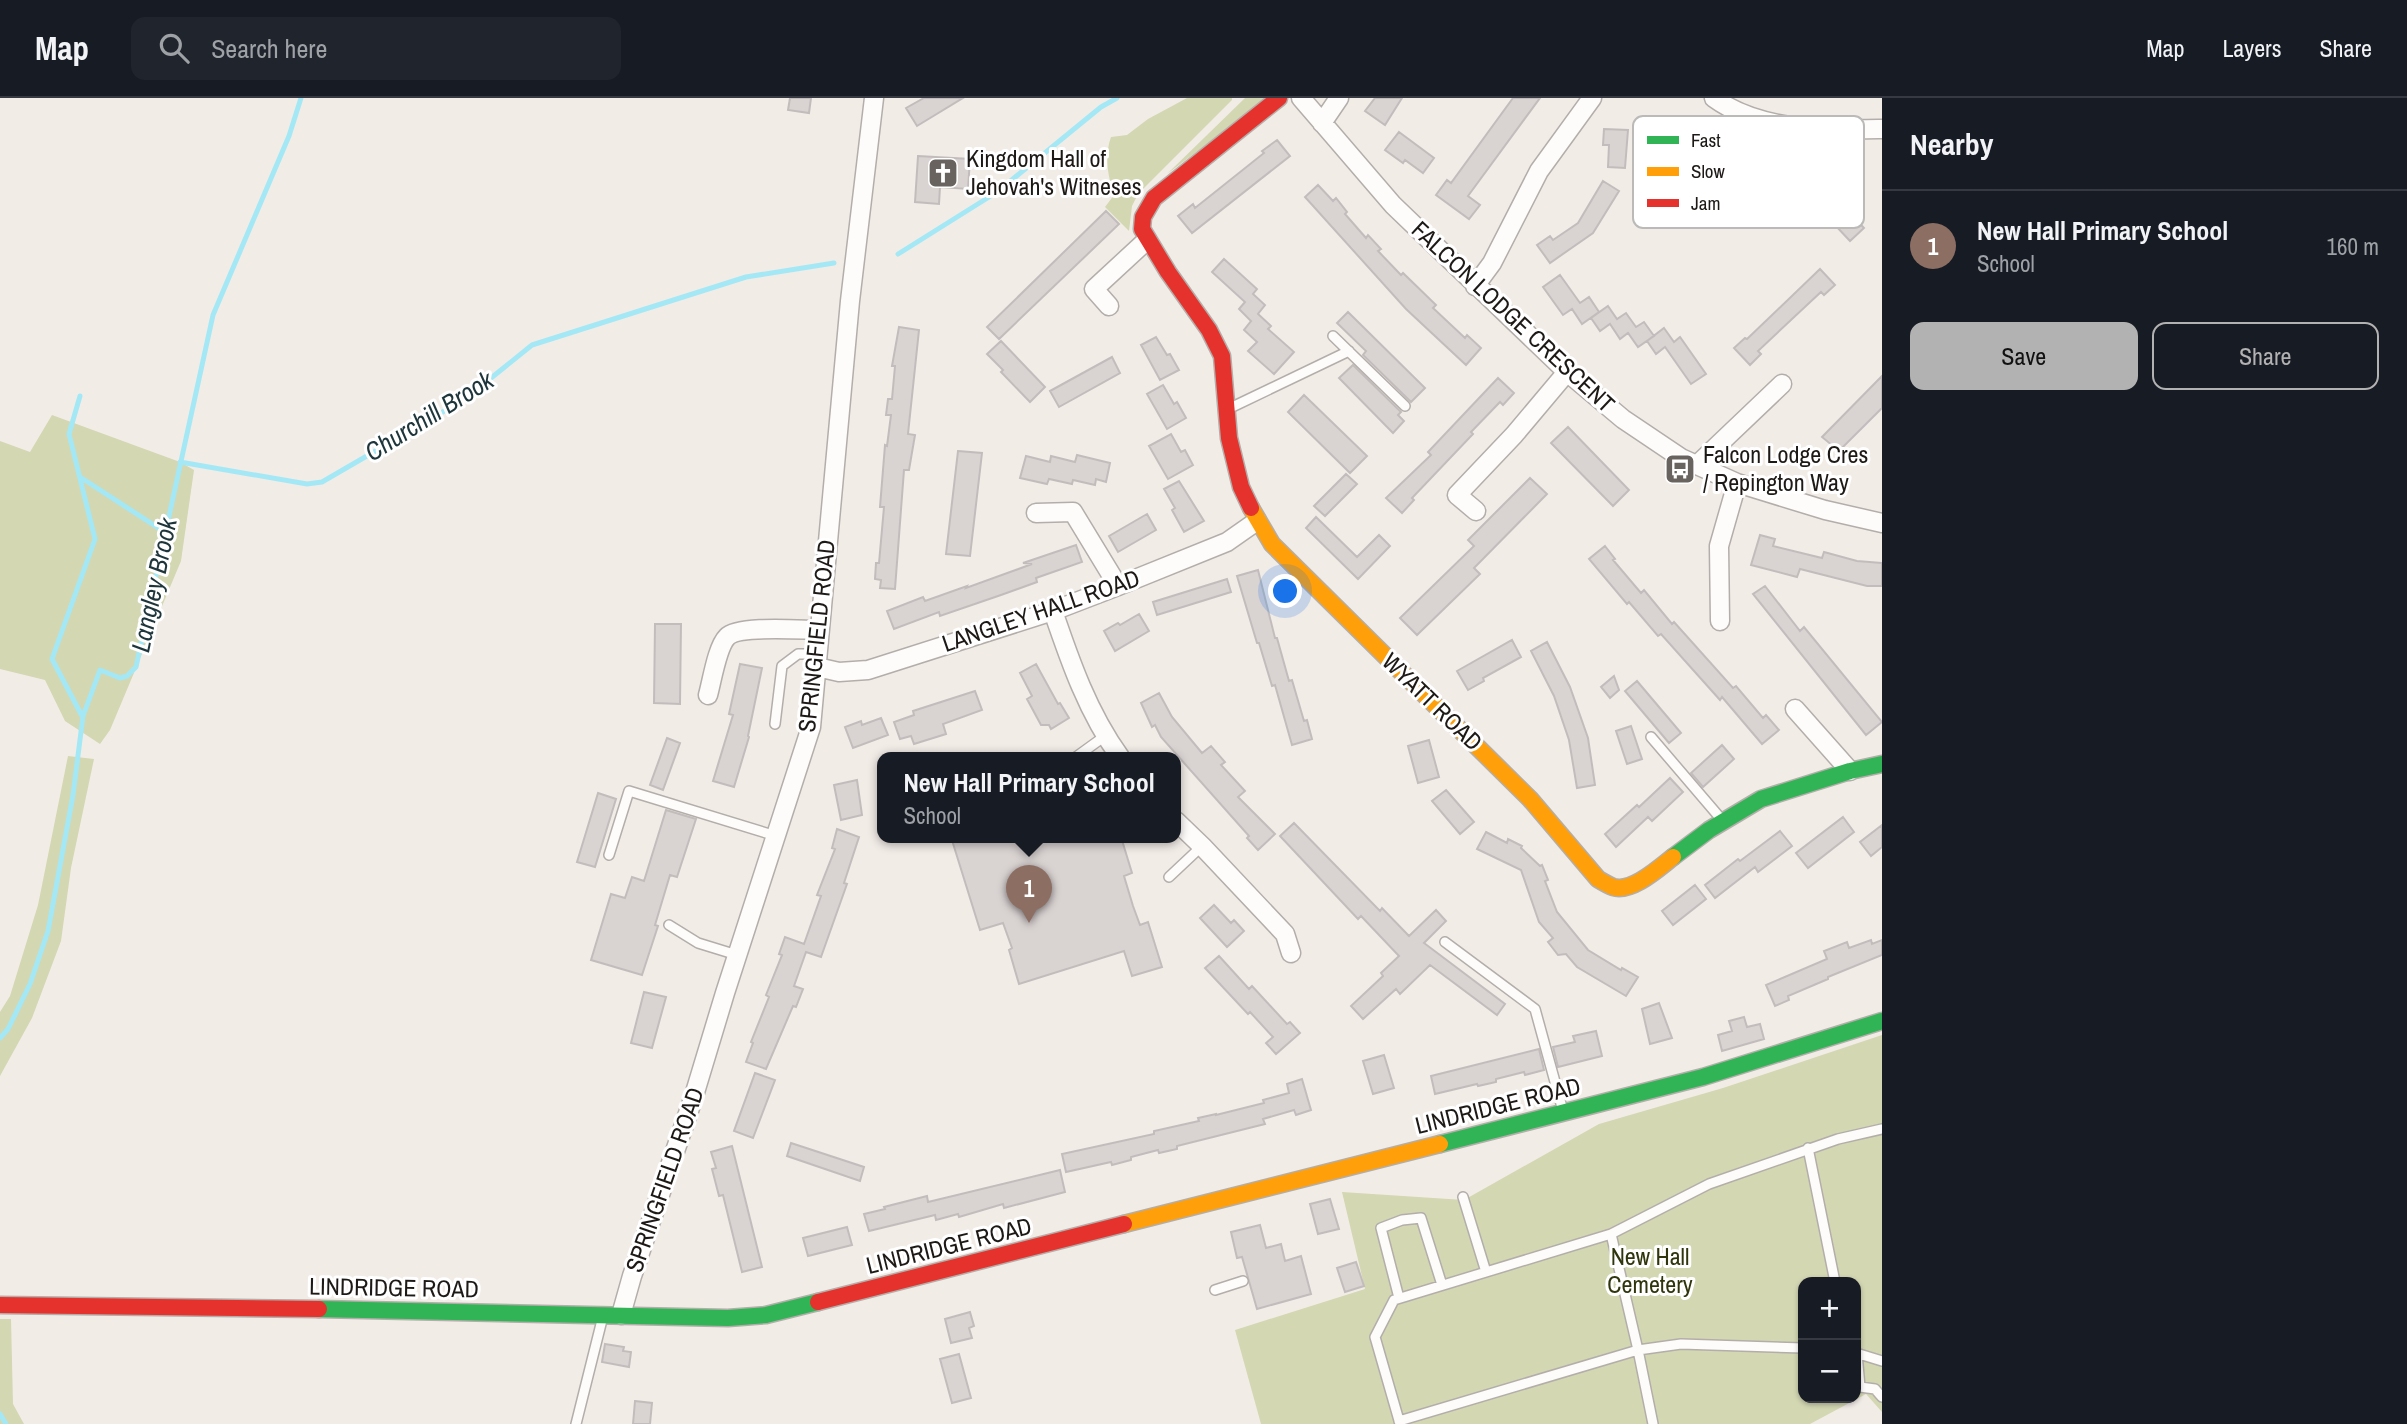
<!DOCTYPE html>
<meta charset="utf-8">
<style>
body{margin:0;font-family:"Archivo Narrow",sans-serif;background:#20242c;color:#f1f3f6}
.controls{position:absolute;right:21px;bottom:21px;display:grid;overflow:hidden;border-radius:14px;box-shadow:0 2px 5px #0004}
.controls button{width:63px;height:63px;display:grid;place-items:center;padding:0;border:0;border-bottom:2px solid #363941;background:#171b24;color:#f1f3f6;font:35px sans-serif}
.you{position:absolute;left:1286px;top:494px;width:24px;height:24px;margin:-18px;border:5px solid #fff;border-radius:50%;background:#1a73e8;box-shadow:0 0 0 10px #1a73e833}
.badge{display:grid;place-items:center;width:46px;height:46px;border-radius:50%;background:#b3b2b2;color:#fff;font-size:23px;font-weight:700}
.pin{position:absolute;translate:-50% -58px;filter:drop-shadow(0 2px 4px #0008)}
.pin::after{content:'';position:absolute;top:37px;width:24px;height:21px;background:inherit;clip-path:polygon(0 0,100% 0,50% 100%)}
.popup{position:absolute;left:877px;top:654px;width:304px;height:91px;box-sizing:border-box;display:grid;place-content:center;border-radius:14px;background:#171b24;filter:drop-shadow(0 2px 5px #0005);font-size:23px;white-space:nowrap;color:#9ea1a6}
.popup b{font-size:26px;color:#f1f3f6}
.popup::after{content:'';position:absolute;left:50%;top:100%;margin-left:-14px;border:14px solid transparent;border-top-color:#171b24}
.list{margin:0;padding:0;list-style:none}
h2{display:flex;justify-content:space-between;align-items:center;height:91px;margin:0;padding:0 28px;font-size:30px}
h2 small{font-size:23px;font-weight:400;color:#9ea1a6}
.list li{display:grid;grid-template-columns:46px 1fr auto;gap:21px;align-items:center;box-sizing:border-box;height:112px;padding:0 28px;border-top:2px solid #363941}
.list b{display:block;font-size:26px;white-space:nowrap}
.list p{margin:0;font-size:23px;white-space:nowrap;color:#9ea1a6}
.list em{font-size:23px;font-style:normal;color:#9ea1a6}
.actions{display:flex;gap:14px;padding:21px 28px}
.actions a{flex:1;padding:16px 0;border:2px solid #b3b2b2;border-radius:14px;text-align:center;font-size:24px;color:#b3b2b2}
.actions .main{background:#b3b2b2;color:#111}
.icon{flex:none;width:38px;height:38px;fill:none;stroke:currentColor;stroke-width:2;stroke-linecap:round;stroke-linejoin:round}
.map{position:relative;flex:none;width:1882px;height:1326px;overflow:hidden}
header{display:flex;align-items:center;gap:42px;box-sizing:border-box;height:98px;padding:0 35px;background:#171b24;border-bottom:2px solid #363941}
header strong{font-size:33px}
nav{display:flex;gap:38px;margin-inline-start:auto;font-size:24px}
.search{width:490px;height:63px;background:#20242c;display:flex;align-items:center;gap:18px;box-sizing:border-box;padding:0 24px;border-radius:14px;color:#9ea1a6;font-size:26px}
main{display:flex}
aside{flex:1;background:#171b24}
.map>svg:first-child{display:block}
.green{fill:#d3d7b2;fill-rule:evenodd}
.lines{fill:none;stroke-linecap:round;stroke-linejoin:round}
.stream{stroke:#a4e8f6;stroke-width:5}
.building{fill:#d9d3d2;stroke:#c2bdbc;stroke-width:2}
.lane-casing{stroke:#b3aeaa;stroke-width:12}
.street-casing{stroke:#b3aeaa;stroke-width:21}
.fast-casing{stroke:#b3aeaa;stroke-width:19}
.slow-casing{stroke:#b3aeaa;stroke-width:19}
.jam-casing{stroke:#b3aeaa;stroke-width:19}
.lane{stroke:#fdfcfb;stroke-width:9}
.street{stroke:#fdfcfb;stroke-width:18}
.fast{stroke:#30b455;stroke-width:16}
.slow{stroke:#ff9f0a;stroke-width:16}
.jam{stroke:#e5322d;stroke-width:16}
.labels{text-anchor:middle;stroke-width:6;stroke-linejoin:round;paint-order:stroke}
.poi-label{font-size:24px;fill:#1d1916;stroke:#fff;text-anchor:start}
.street-label{font-size:24px;fill:#1d1916;stroke:#fff}
.park-label{font-size:24px;fill:#30350c;stroke:#fff}
.water-label{font-size:26px;font-style:italic;fill:#1e363b;stroke:#fff}
.key{fill:#fff;stroke:#bbbab9;stroke-width:2}
.key-label{font-size:19px;fill:#1d1916}
</style>
<header>
<strong>Map</strong>
<div class="search"><svg class="icon" aria-label="search" viewBox="0 0 24 24"><circle cx="10" cy="10" r="6"/><path d="M15 15l6 6"/></svg>Search here</div>
<nav><a>Map</a><a>Layers</a><a>Share</a></nav>
</header>
<main>
<div class="map">
<svg width="1882" height="1326" viewBox="0 0 1882 1326">
<rect width="100%" height="100%" fill="#f2ece7"/>
<path class="green" d="M1187,0H1232V2L1138,96L1132,108L1129,133L1105,109L1114,97C1108,78 1104,59 1111,39L1127,37L1148,21Z
M1245,0H1268L1167,76Z
M52,317L180,364L194,372L181,463L110,632L100,646L65,623L45,582L0,571V343L30,354Z
M68,658L94,661L71,770L61,843L32,920L0,978V914L10,898L38,807Z
M1882,937V1314L1866,1296L1810,1326H1261L1235,1232L1365,1191L1342,1094L1464,1102L1599,1026L1723,990ZM1803,1184H1856V1300H1803Z
M0,1221H11L13,1306L24,1326H0Z"/>
<g class="lines">
<path class="stream" d="M898,156L997,94L1101,9L1117,0
M80,298L69,336L95,441L52,561L82,618
M180,364L307,386L322,384L465,301L532,247L746,179L834,165
M80,379L166,435
M0,940L8,931L30,886L48,833L73,697L83,618L100,572L120,580L127,578L136,569L213,217L289,38L301,0
M0,1316L6,1326"/>
</g>
<path class="building" d="M790,0H811L809,15L788,12Z
M924,0H963L917,28L906,10Z
M1375,0H1402L1385,27L1365,13Z
M1513,0H1540L1468,98L1480,107L1469,121L1436,97L1447,82L1451,85Z
M1672,24L1702,56L1711,47L1722,58L1731,50L1741,61L1725,77L1714,65L1719,61L1705,74L1694,63L1689,68L1659,36Z
M1604,31L1628,32L1625,70L1608,69L1609,47H1603Z
M1399,34L1434,60L1423,75L1405,62L1403,65L1385,52Z
M1277,42L1290,58L1192,135L1178,118L1193,106L1195,110L1264,55L1262,53Z
M1751,52L1763,64L1771,56L1781,66L1790,57L1799,67L1806,61L1837,94L1833,97L1864,130L1850,143L1819,110L1830,99L1824,106L1793,73L1777,88L1759,68L1745,80L1734,68Z
M918,58L970,61L968,91L940,89L939,106L915,104Z
M1603,83L1619,93L1593,135L1550,165L1537,147L1550,138L1553,142L1578,125Z
M1318,87L1333,103L1336,100L1347,114L1345,116L1366,140L1368,137L1381,151L1378,153L1401,177L1403,175L1436,207L1433,210L1465,240L1467,237L1481,250L1466,267L1406,211L1305,99Z
M1106,113L1119,126L999,241L987,229Z
M1224,161L1257,191L1253,196L1265,207L1258,216L1271,228L1268,231L1294,254L1274,276L1248,253L1257,244L1244,232L1251,223L1239,211L1245,204L1212,174Z
M1820,171L1835,187L1824,197L1821,194L1807,207L1758,253L1761,256L1750,267L1734,250L1745,240L1747,241Z
M1560,177L1580,205L1589,199L1599,214L1582,226L1572,211L1563,217L1543,189Z
M1608,208L1617,221L1626,215L1636,229L1644,224L1654,238L1638,249L1628,235L1620,241L1610,226L1600,233L1591,220Z
M1348,214L1425,290L1411,304L1363,257L1366,253L1337,225Z
M899,229L919,232L908,336L915,337L909,372H904L895,491L880,490L881,482L875,481L876,465H879L884,409H880L885,347L887,348L891,317H886L888,301H892L895,268H892Z
M1664,230L1674,244L1680,239L1706,276L1691,286L1665,249L1656,256L1647,243Z
M1156,239L1167,257L1170,256L1179,272L1160,282L1141,247Z
M1001,243L1045,289L1030,304L1001,274L1003,272L987,256Z
M1112,259L1120,275L1059,309L1050,293Z
M1353,267L1401,314L1398,317L1404,323L1393,335L1339,280Z
M1882,278V310L1839,353L1822,339Z
M1498,280L1514,295L1503,307L1500,304L1471,334L1473,336L1412,400L1414,402L1402,415L1386,400L1431,357L1428,354Z
M1163,287L1174,306L1177,304L1186,320L1167,331L1147,296Z
M1304,297L1367,358L1350,375L1288,314Z
M1568,329L1629,392L1613,408L1551,345Z
M1171,336L1181,354L1185,352L1193,367L1168,381L1149,348Z
M958,353L982,355L970,458L946,456Z
M1077,357L1110,365L1106,384L1096,381L1095,387L1073,382L1072,386L1049,381L1047,386L1020,380L1026,358L1050,364L1051,358L1075,364Z
M1346,376L1357,386L1325,418L1314,408Z
M1530,380L1547,396L1474,470L1480,476L1417,537L1400,520L1474,448L1468,442Z
M1179,383L1204,423L1184,434L1172,412L1175,410L1164,391Z
M1147,416L1156,432L1118,454L1109,438Z
M1316,419L1357,459L1379,437L1390,448L1358,481L1306,430Z
M1760,437L1775,441L1773,448L1822,460L1824,454L1857,463L1882,465V488H1867L1800,471L1797,479L1751,467Z
M1076,447L1082,464L1036,480L1037,484L1001,497L940,518L939,514L894,531L887,513L923,499L925,503L967,488L966,490L1032,466L1023,465Z
M1605,448L1615,461L1613,462L1641,495L1644,492L1672,526L1674,524L1733,590L1736,588L1763,620L1766,617L1779,632L1762,646L1722,599L1720,602L1661,536L1658,538L1629,504L1627,506L1589,461Z
M1258,472L1275,540H1277L1289,583L1292,582L1304,623L1307,622L1312,641L1292,647L1275,587L1272,588L1259,545H1257L1237,478Z
M1227,481L1231,494L1157,517L1153,504Z
M1765,488L1800,533L1804,529L1882,624L1866,637L1753,496Z
M1139,516L1149,533L1115,553L1104,533L1118,525L1120,527Z
M655,526H681L680,606L654,605Z
M1512,542L1521,559L1483,580L1484,583L1468,592L1457,573Z
M1547,544L1570,589L1588,640L1595,687L1577,690L1569,642L1554,598L1531,553Z
M740,566L762,570L748,638L749,639L734,689L713,683L733,617L729,616Z
M1036,566L1058,606L1060,605L1069,620L1051,631L1049,627H1041L1027,601L1032,598L1020,575Z
M1614,578L1619,592L1610,600L1601,589Z
M1637,583L1681,635L1669,645L1625,593Z
M975,593L982,612L943,626L946,636L914,646L911,638L900,641L894,624L914,617L913,613Z
M1159,595L1172,619L1202,655L1211,648L1225,664L1221,667L1245,693L1238,699L1275,736L1258,752L1247,740L1249,738L1161,639L1155,627L1152,629L1141,605Z
M881,620L888,637L853,650L845,629L861,623L862,627Z
M1631,628L1642,661L1627,666L1616,633Z
M667,640L680,645L663,692L650,687Z
M1429,642L1439,679L1418,685L1408,648Z
M1722,647L1734,661L1703,689L1691,675Z
M1670,680L1683,694L1652,723L1648,719L1616,749L1605,736L1637,707L1639,709Z
M857,682L862,717L841,722L834,687Z
M1446,692L1474,724L1460,736L1432,703Z
M598,695L616,701L595,769L577,764Z
M666,712L696,721L677,779L670,777L655,827L658,828L642,877L591,862L611,796L625,800L632,779L644,783Z
M1843,719L1854,734L1808,770L1796,755Z
M1294,725L1380,813L1382,810L1409,838L1436,812L1446,823L1424,845L1505,906L1497,917L1430,867L1400,896L1396,891L1363,921L1351,908L1383,878L1381,875L1399,858L1361,818L1358,821L1280,738Z
M1882,727V749L1871,758L1860,744Z
M837,731L859,739L844,785L847,786L821,859L806,854L794,888L803,891L796,909L793,908L766,971L746,964L753,945L751,944L769,899L766,897L782,857L779,856L785,839L804,846L821,798L817,797L835,751L832,750Z
M1780,733L1792,748L1758,774L1755,769L1715,800L1705,787L1738,761L1740,763Z
M1486,734L1507,745L1508,741L1522,748L1521,750L1540,768L1542,767L1548,782L1545,783L1557,814L1588,852L1621,872L1622,870L1638,879L1626,898L1577,869L1566,856L1558,857L1548,844L1553,840L1539,824L1521,772L1477,751Z
M951,739H1121L1132,775L1124,778L1133,808L1140,827L1148,824L1162,869L1132,878L1124,853L1019,886L1009,852L1012,850L1003,825L980,832Z
M1695,787L1706,801L1673,827L1662,813Z
M1214,807L1231,825L1234,822L1244,833L1227,849L1200,820Z
M1871,842L1872,846L1882,842V857L1828,879V881L1788,898L1789,902L1775,908L1766,887L1827,861L1824,853L1847,844L1849,850Z
M1219,858L1249,891L1252,888L1287,926L1290,924L1300,935L1276,956L1266,945L1273,939L1250,914L1248,916L1205,870Z
M644,894L666,899L652,950L631,945Z
M1659,905L1672,940L1650,946L1642,911Z
M1744,919L1747,929L1760,926L1764,941L1722,953L1718,937L1732,933L1729,923Z
M1596,933L1602,958L1558,969L1553,949L1575,944L1573,938Z
M1539,951L1544,972L1525,977L1524,974L1496,981V984L1478,988L1477,986L1435,996L1431,978Z
M1384,957L1394,990L1373,996L1363,963Z
M755,975L775,982L753,1040L734,1033Z
M1302,981L1311,1012L1296,1017L1294,1012L1263,1021L1265,1026L1177,1048V1051L1159,1055L1158,1052L1131,1059V1062L1112,1067L1111,1064L1066,1074L1062,1056L1154,1036V1033L1199,1023L1198,1020L1216,1016V1017L1264,1005L1263,1002L1289,995L1287,986Z
M791,1045L864,1069L860,1083L787,1058Z
M732,1048L762,1169L742,1174L723,1097L719,1098L712,1071L716,1070L711,1054Z
M1060,1072L1065,1094L1004,1110L1003,1106L959,1119L958,1116L936,1122L935,1117L869,1133L864,1116L885,1111L884,1109L927,1098L928,1104Z
M1330,1101L1339,1131L1318,1136L1310,1106Z
M1260,1127L1266,1150L1281,1146L1285,1163L1301,1158L1311,1196L1257,1211L1242,1159L1237,1160L1231,1134Z
M847,1129L852,1147L808,1158L803,1140Z
M1356,1164L1364,1188L1345,1194L1337,1170Z
M970,1214L974,1228L969,1230L972,1240L951,1245L945,1221Z
M605,1246L624,1249L623,1253L631,1254L629,1269L602,1264Z
M959,1256L971,1300L952,1305L940,1261Z
M635,1303L652,1305L650,1326H633Z"/>
<g class="lines">
<g class="lane-casing">
<path id="lane" d="M1333,238L1405,308
M1228,311L1349,253
M775,626L782,568L798,556H818
M1651,639L1722,722
M1076,659L1105,638
M609,757L629,693L776,738
M1169,779L1202,748
M669,827L698,845L737,857
M1445,844L1535,911L1563,1013
M1808,1050L1835,1184
M1463,1099L1486,1174
M1215,1192L1243,1183
M1399,1200L1381,1130L1402,1122L1421,1120L1442,1187
M1803,1250L1681,1246L1638,1252L1611,1136L1709,1086L1838,1041L1882,1031
M1856,1255L1882,1263
M1857,1256L1860,1289L1875,1291L1882,1299
M1399,1323L1638,1252L1653,1326
M576,1326L603,1218
M1400,1326L1375,1239L1394,1202L1611,1136"/>
</g>
<g class="street-casing">
<path id="street" d="M1301,0L1393,107L1567,274L1623,321L1681,360L1737,385L1825,412L1882,425
M1714,0C1761,34 1827,32 1882,31
M1322,25L1339,0
M1475,188L1492,165L1539,73L1592,0
M1109,208L1094,191L1147,142
M1697,367L1782,286
M1476,413L1457,397L1514,337L1567,274
M1036,415L1073,414L1118,488
M1053,513C1070,563 1088,615 1120,659
M1720,523L1719,448L1737,385
M817,569L839,574L868,572L1053,513L1118,488L1227,444L1257,423
M708,597C712,583 717,549 727,539C738,527 801,532 820,532
M1795,611L1850,673
M1176,723L1202,748L1285,836L1291,855
M621,1217L632,1178L693,1001L725,895L811,629L850,203L874,0"/>
</g>
<g class="fast-casing">
<path id="fast" d="M1673,759L1709,732L1761,701L1850,673L1882,666
M1440,1046L1703,979L1882,923
M319,1211L728,1220L766,1217L818,1204"/>
</g>
<g class="slow-casing">
<path id="slow" d="M1251,410L1272,446L1530,701L1598,781C1603,784 1608,787 1613,789C1632,795 1660,769 1673,759
M1124,1126L1440,1046"/>
</g>
<g class="jam-casing">
<path id="jam" d="M1251,410L1241,389L1229,340L1222,258L1209,232L1168,174L1142,131L1143,119L1154,100L1279,0
M818,1204L1124,1126
M0,1207L319,1211"/>
</g>
<use href="#lane" class="lane"/>
<use href="#street" class="street"/>
<use href="#fast" class="fast"/>
<use href="#slow" class="slow"/>
<use href="#jam" class="jam"/>
</g>
<defs>
<g id="church-square" transform="scale(1.575)"><rect x="-9" y="-9" width="18" height="18" rx="4" fill="#68635f" stroke="#fff"/><path d="M-1.2-6h2.4v3.5h3.3v2.4h-3.3V6h-2.4V-.1h-3.3v-2.4h3.3Z" fill="#fff"/></g>
<g id="bus-square" transform="scale(1.575)"><rect x="-9" y="-9" width="18" height="18" rx="4" fill="#68635f" stroke="#fff"/><path d="M-5-6H5V4H4V6H2V4H-2V6H-4V4H-5ZM-3.5-4V0h7V-4ZM-3.5 1.2v1.5H-2V1.2ZM2 1.2v1.5H3.5V1.2Z" fill="#fff"/></g>
</defs>
<g fill-rule="evenodd">
<use href="#church-square" x="943" y="75"/>
<use href="#bus-square" x="1680" y="371"/>
</g>
<g class="labels">
<g class="poi-label">
<text x="966" y="69">Kingdom Hall of<tspan x="966" dy="28">Jehovah's Witneses</tspan></text>
<text x="1703" y="365">Falcon Lodge Cres<tspan x="1703" dy="28">/ Repington Way</tspan></text>
</g>
<g class="street-label">
<text transform="translate(1513 219) rotate(43)" y="8">FALCON LODGE CRESCENT</text>
<text transform="translate(1041 513) rotate(-19)" y="8">LANGLEY HALL ROAD</text>
<text transform="translate(817 538) rotate(-84)" y="8">SPRINGFIELD ROAD</text>
<text transform="translate(1432 604) rotate(44)" y="8">WYATT ROAD</text>
<text transform="translate(1498 1008) rotate(-14)" y="8">LINDRIDGE ROAD</text>
<text transform="translate(665 1082) rotate(-71)" y="8">SPRINGFIELD ROAD</text>
<text transform="translate(949 1148) rotate(-14)" y="8">LINDRIDGE ROAD</text>
<text transform="translate(394 1190) rotate(1)" y="8">LINDRIDGE ROAD</text>
</g>
<g class="park-label">
<text x="1650" y="1167">New Hall<tspan x="1650" dy="28">Cemetery</tspan></text>
</g>
<g class="water-label">
<text transform="translate(429 318) rotate(-32)" y="9">Churchill Brook</text>
<text transform="translate(154 487) rotate(-78)" y="9">Langley Brook</text>
</g>
</g>
<rect x="1633" y="18" width="231" height="112" rx="10" class="key"/>
<rect x="1647" y="38" width="32" height="8" fill="#30b455"/>
<rect x="1647" y="69" width="32" height="9" fill="#ff9f0a"/>
<rect x="1647" y="101" width="32" height="8" fill="#e5322d"/>
<g class="key-label">
<text x="1691" y="49">Fast</text>
<text x="1691" y="80">Slow</text>
<text x="1691" y="112">Jam</text>
</g>
</svg>
<div class="controls">
<button>+</button>
<button>−</button>
</div>
<div class="you"></div>
<div class="pin badge" style="left:1029px;top:825px;background:#8d6e63">1</div>
<div class="popup"><b>New Hall Primary School</b>School</div>
</div>
<aside>
<h2>Nearby<small></small></h2>
<ul class="list">
<li><span class="badge" style="background:#8d6e63">1</span><div><b>New Hall Primary School</b><p>School</p></div><em>160 m</em></li>
</ul>
<div class="actions"><a class="main">Save</a><a>Share</a></div>
</aside>
</main>
